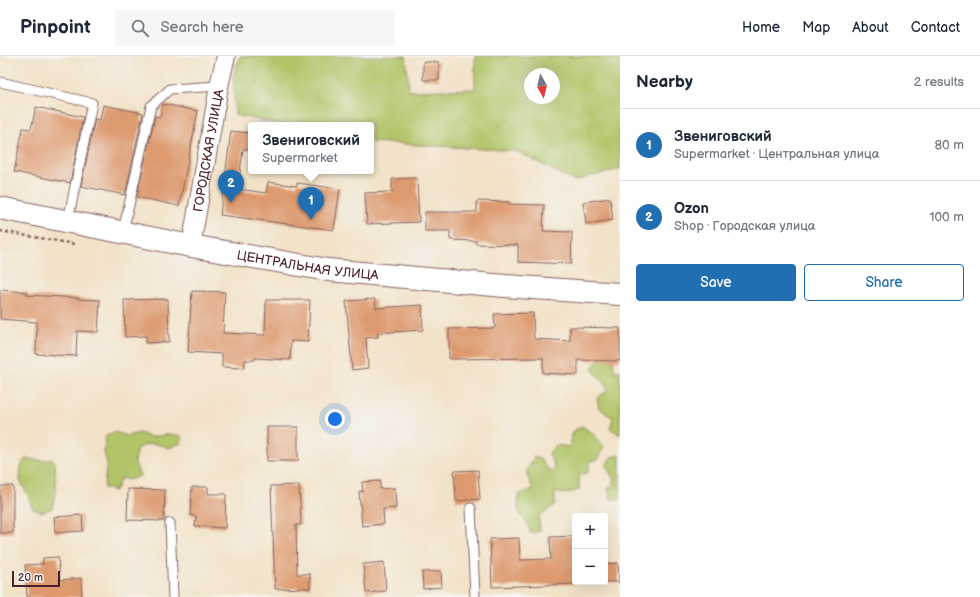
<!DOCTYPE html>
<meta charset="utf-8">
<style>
body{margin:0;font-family:"Balsamiq Sans",sans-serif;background:#f6f6f7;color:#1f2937}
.controls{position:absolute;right:12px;bottom:12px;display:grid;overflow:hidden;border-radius:4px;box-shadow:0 4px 16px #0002}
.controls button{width:36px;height:36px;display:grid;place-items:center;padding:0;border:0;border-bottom:1px solid #e0e1e3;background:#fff;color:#1f2937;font:20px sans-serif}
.compass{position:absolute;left:524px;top:12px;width:36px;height:36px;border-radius:50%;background:#fff;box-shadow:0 4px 16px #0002;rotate:172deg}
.scale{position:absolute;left:12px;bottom:10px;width:48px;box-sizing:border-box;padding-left:4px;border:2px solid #4a1f2b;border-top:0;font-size:11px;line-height:14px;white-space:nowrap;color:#4a1f2b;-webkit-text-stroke:3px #f6f6f2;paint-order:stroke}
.you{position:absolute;left:335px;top:363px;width:14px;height:14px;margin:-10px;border:3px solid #fff;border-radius:50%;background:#1a73e8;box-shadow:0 0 0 6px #1a73e833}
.badge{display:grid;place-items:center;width:26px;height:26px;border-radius:50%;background:#1f6fb2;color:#fff;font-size:13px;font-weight:700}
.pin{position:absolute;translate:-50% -33px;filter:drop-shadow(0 1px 2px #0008)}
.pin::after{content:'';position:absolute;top:21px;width:14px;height:12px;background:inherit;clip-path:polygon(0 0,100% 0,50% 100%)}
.popup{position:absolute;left:248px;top:66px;width:126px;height:52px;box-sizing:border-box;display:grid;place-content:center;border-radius:4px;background:#fff;filter:drop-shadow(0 1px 3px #0005);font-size:13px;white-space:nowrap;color:#747a83}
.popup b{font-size:15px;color:#1f2937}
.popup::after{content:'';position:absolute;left:50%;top:100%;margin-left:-8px;border:8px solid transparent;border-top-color:#fff}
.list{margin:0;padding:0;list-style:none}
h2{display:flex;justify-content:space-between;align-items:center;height:52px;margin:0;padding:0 16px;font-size:17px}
h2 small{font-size:13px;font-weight:400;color:#747a83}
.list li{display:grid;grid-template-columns:26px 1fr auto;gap:12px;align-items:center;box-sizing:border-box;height:72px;padding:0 16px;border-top:1px solid #e0e1e3}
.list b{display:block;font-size:15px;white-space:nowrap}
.list p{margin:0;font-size:13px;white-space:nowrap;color:#747a83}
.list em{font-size:13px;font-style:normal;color:#747a83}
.actions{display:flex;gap:8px;padding:12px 16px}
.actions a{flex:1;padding:9px 0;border:1px solid #1f6fb2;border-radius:4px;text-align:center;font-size:14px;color:#1f6fb2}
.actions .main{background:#1f6fb2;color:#fff}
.icon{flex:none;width:22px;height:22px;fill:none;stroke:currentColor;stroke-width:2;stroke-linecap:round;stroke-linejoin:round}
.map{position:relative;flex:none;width:620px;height:541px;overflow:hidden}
header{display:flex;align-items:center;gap:24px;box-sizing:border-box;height:56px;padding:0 20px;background:#fff;border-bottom:1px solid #e0e1e3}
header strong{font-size:19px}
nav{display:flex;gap:22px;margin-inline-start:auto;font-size:14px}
.search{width:280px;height:36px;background:#f6f6f7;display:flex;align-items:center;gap:10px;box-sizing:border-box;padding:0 14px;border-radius:4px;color:#747a83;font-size:15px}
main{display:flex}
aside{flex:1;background:#fff}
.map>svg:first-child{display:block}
.green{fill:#b1c467;stroke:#7e7249;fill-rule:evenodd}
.building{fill:#dd9a6e}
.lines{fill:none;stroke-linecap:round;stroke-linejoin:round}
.lane-casing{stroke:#856362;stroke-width:11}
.street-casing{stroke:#856362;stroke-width:20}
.secondary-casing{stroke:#856362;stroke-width:24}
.path{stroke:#856362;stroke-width:2.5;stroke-dasharray:3 3;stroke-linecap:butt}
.lane{stroke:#fff;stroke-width:9}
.street{stroke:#fff;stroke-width:18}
.secondary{stroke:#fff;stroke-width:22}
.labels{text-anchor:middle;stroke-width:3;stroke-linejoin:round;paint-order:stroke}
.street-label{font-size:13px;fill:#4a1f2b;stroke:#f6f6f2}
</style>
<header>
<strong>Pinpoint</strong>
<div class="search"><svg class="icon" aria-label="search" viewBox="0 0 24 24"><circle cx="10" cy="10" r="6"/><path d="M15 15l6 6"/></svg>Search here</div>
<nav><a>Home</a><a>Map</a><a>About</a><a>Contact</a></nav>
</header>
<main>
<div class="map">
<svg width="620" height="541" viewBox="0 0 620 541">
<rect width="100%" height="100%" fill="#f6f6f2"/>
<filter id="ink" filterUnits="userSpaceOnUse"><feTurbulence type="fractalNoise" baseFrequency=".025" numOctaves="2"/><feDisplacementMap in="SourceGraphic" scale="8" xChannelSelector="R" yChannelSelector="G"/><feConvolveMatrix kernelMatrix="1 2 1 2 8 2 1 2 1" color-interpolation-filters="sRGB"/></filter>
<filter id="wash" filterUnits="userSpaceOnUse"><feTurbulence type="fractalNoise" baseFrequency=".012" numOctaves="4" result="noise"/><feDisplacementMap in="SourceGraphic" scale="16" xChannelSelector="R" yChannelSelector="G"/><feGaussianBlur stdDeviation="0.9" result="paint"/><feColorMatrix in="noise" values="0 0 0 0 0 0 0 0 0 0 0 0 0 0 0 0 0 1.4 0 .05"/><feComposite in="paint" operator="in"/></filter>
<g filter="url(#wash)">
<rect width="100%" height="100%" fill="#f2e2c8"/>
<path class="green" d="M240,0H406L409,35L475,33V0H608V2H620V113L574,125L516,95L371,86V69H284L235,59L233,21ZM530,18H554V42H530Z
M602,301L613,305L615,316L620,314V379L610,372L613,362L599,352L597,342L608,334C604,323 596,321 592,311Z
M582,370L595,379L604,391L597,404L590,405L588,416L579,420V434L564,438L555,436V449L539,460L540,475L531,478L527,467L518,456V439L533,433L526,417L534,401L540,403L551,417L555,412L549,397L556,389L570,391L572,376Z
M115,376L127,380L139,377L151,381L171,378L181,380V387L169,392C155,387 149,386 137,393L134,405L140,420L129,424L121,422L115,435L104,432L105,421L107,407L104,397L106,379Z
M620,399V444L611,443L608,433L615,428L612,420L606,410L611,401Z
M25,403C34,403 44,406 52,403L55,406L56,434L52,452L42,456L32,452L28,439L20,425L21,410Z"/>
<g id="blocks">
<path class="building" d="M423,6H439V24H423Z
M163,48L198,55L179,150L137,141L155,60L160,61Z
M103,49L143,57L125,139L81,130L95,63L100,64Z
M36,51L83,61L70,127L14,116L23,72L31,73Z
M231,75L251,77V94L243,93L238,133L266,137L268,126L297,130V127L340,133L334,174L220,159Z
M417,122L419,166L367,168L365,137L392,136V123Z
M610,142L613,164L586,168L583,146Z
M477,145L509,146V148L544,149L543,175L572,176L571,208L518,206V189L476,188V185L450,184V175H425V156H477Z
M0,234L27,236V239L79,242V243L100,244L98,276L77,275L76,300L36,298L37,266L0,263Z
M192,235L225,236L223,277L265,279L266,244H310L308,286L291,285L290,304L255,302V304H245L244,312L222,311V298L188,296Z
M168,243L169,286L146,287V280L125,281L124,244Z
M375,243L376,252L422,249L423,274L378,277V281L366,282L368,312L352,314L346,245Z
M533,257L534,283L570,285V271L620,272V305L578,304V319L543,317V302L449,303V273L495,272L494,258Z
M267,371H298V405H267Z
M478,414L480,443L456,445L454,415Z
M380,425V433L395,432L396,452L383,453L384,468L362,470L359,435L363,436L362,426Z
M299,429L301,469H296L297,518H310V532L275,533L271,430Z
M0,430H13V477H0Z
M192,431H208V438H226L225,472L195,470L196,460L190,459Z
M128,433L165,434L164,465L127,464Z
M82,459L83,475L55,477L54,461Z
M575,480V528L492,531L490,483L519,482L520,504L551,503L550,481Z
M58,501L60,524L81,522L82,541H27L25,509L43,508V502Z
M384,506L386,535L366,537L363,508Z
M618,507L619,526H605V508Z
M441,515L442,531L423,533L422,516Z"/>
</g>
</g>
<g filter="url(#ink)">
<use href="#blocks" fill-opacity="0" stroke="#856362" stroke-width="1"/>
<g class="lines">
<g class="lane-casing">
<path id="lane" d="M0,26L92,47L68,165
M123,176L151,50L170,33L219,30
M471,452L475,541
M170,467L173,541"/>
</g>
<g class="street-casing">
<g id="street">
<path id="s1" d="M191,190L219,30L226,0"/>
</g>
</g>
<g class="secondary-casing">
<g id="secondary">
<path id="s2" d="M0,152L191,190L328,214L505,230L620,238"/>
</g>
</g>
<path class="path" d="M0,175L74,188"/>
<use href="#lane" class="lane"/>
<use href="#street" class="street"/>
<use href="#secondary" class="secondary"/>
</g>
</g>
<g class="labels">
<g class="street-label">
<text dy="5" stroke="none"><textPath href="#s1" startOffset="97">ГОРОДСКАЯ УЛИЦА</textPath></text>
<text dy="5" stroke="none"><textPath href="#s2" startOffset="313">ЦЕНТРАЛЬНАЯ УЛИЦА</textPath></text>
</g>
</g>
</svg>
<div class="controls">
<button>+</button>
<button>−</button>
</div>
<svg class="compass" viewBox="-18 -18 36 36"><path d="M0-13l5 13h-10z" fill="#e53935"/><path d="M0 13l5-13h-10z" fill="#747a83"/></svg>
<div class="scale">20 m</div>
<div class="you"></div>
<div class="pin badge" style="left:311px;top:164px">1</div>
<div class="popup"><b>Звениговский</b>Supermarket</div>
<div class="pin badge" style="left:231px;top:147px">2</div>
</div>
<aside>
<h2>Nearby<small>2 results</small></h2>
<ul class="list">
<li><span class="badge">1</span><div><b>Звениговский</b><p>Supermarket · Центральная улица</p></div><em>80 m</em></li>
<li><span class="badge">2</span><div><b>Ozon</b><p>Shop · Городская улица</p></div><em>100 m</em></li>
</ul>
<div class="actions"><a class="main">Save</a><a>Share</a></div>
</aside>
</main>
